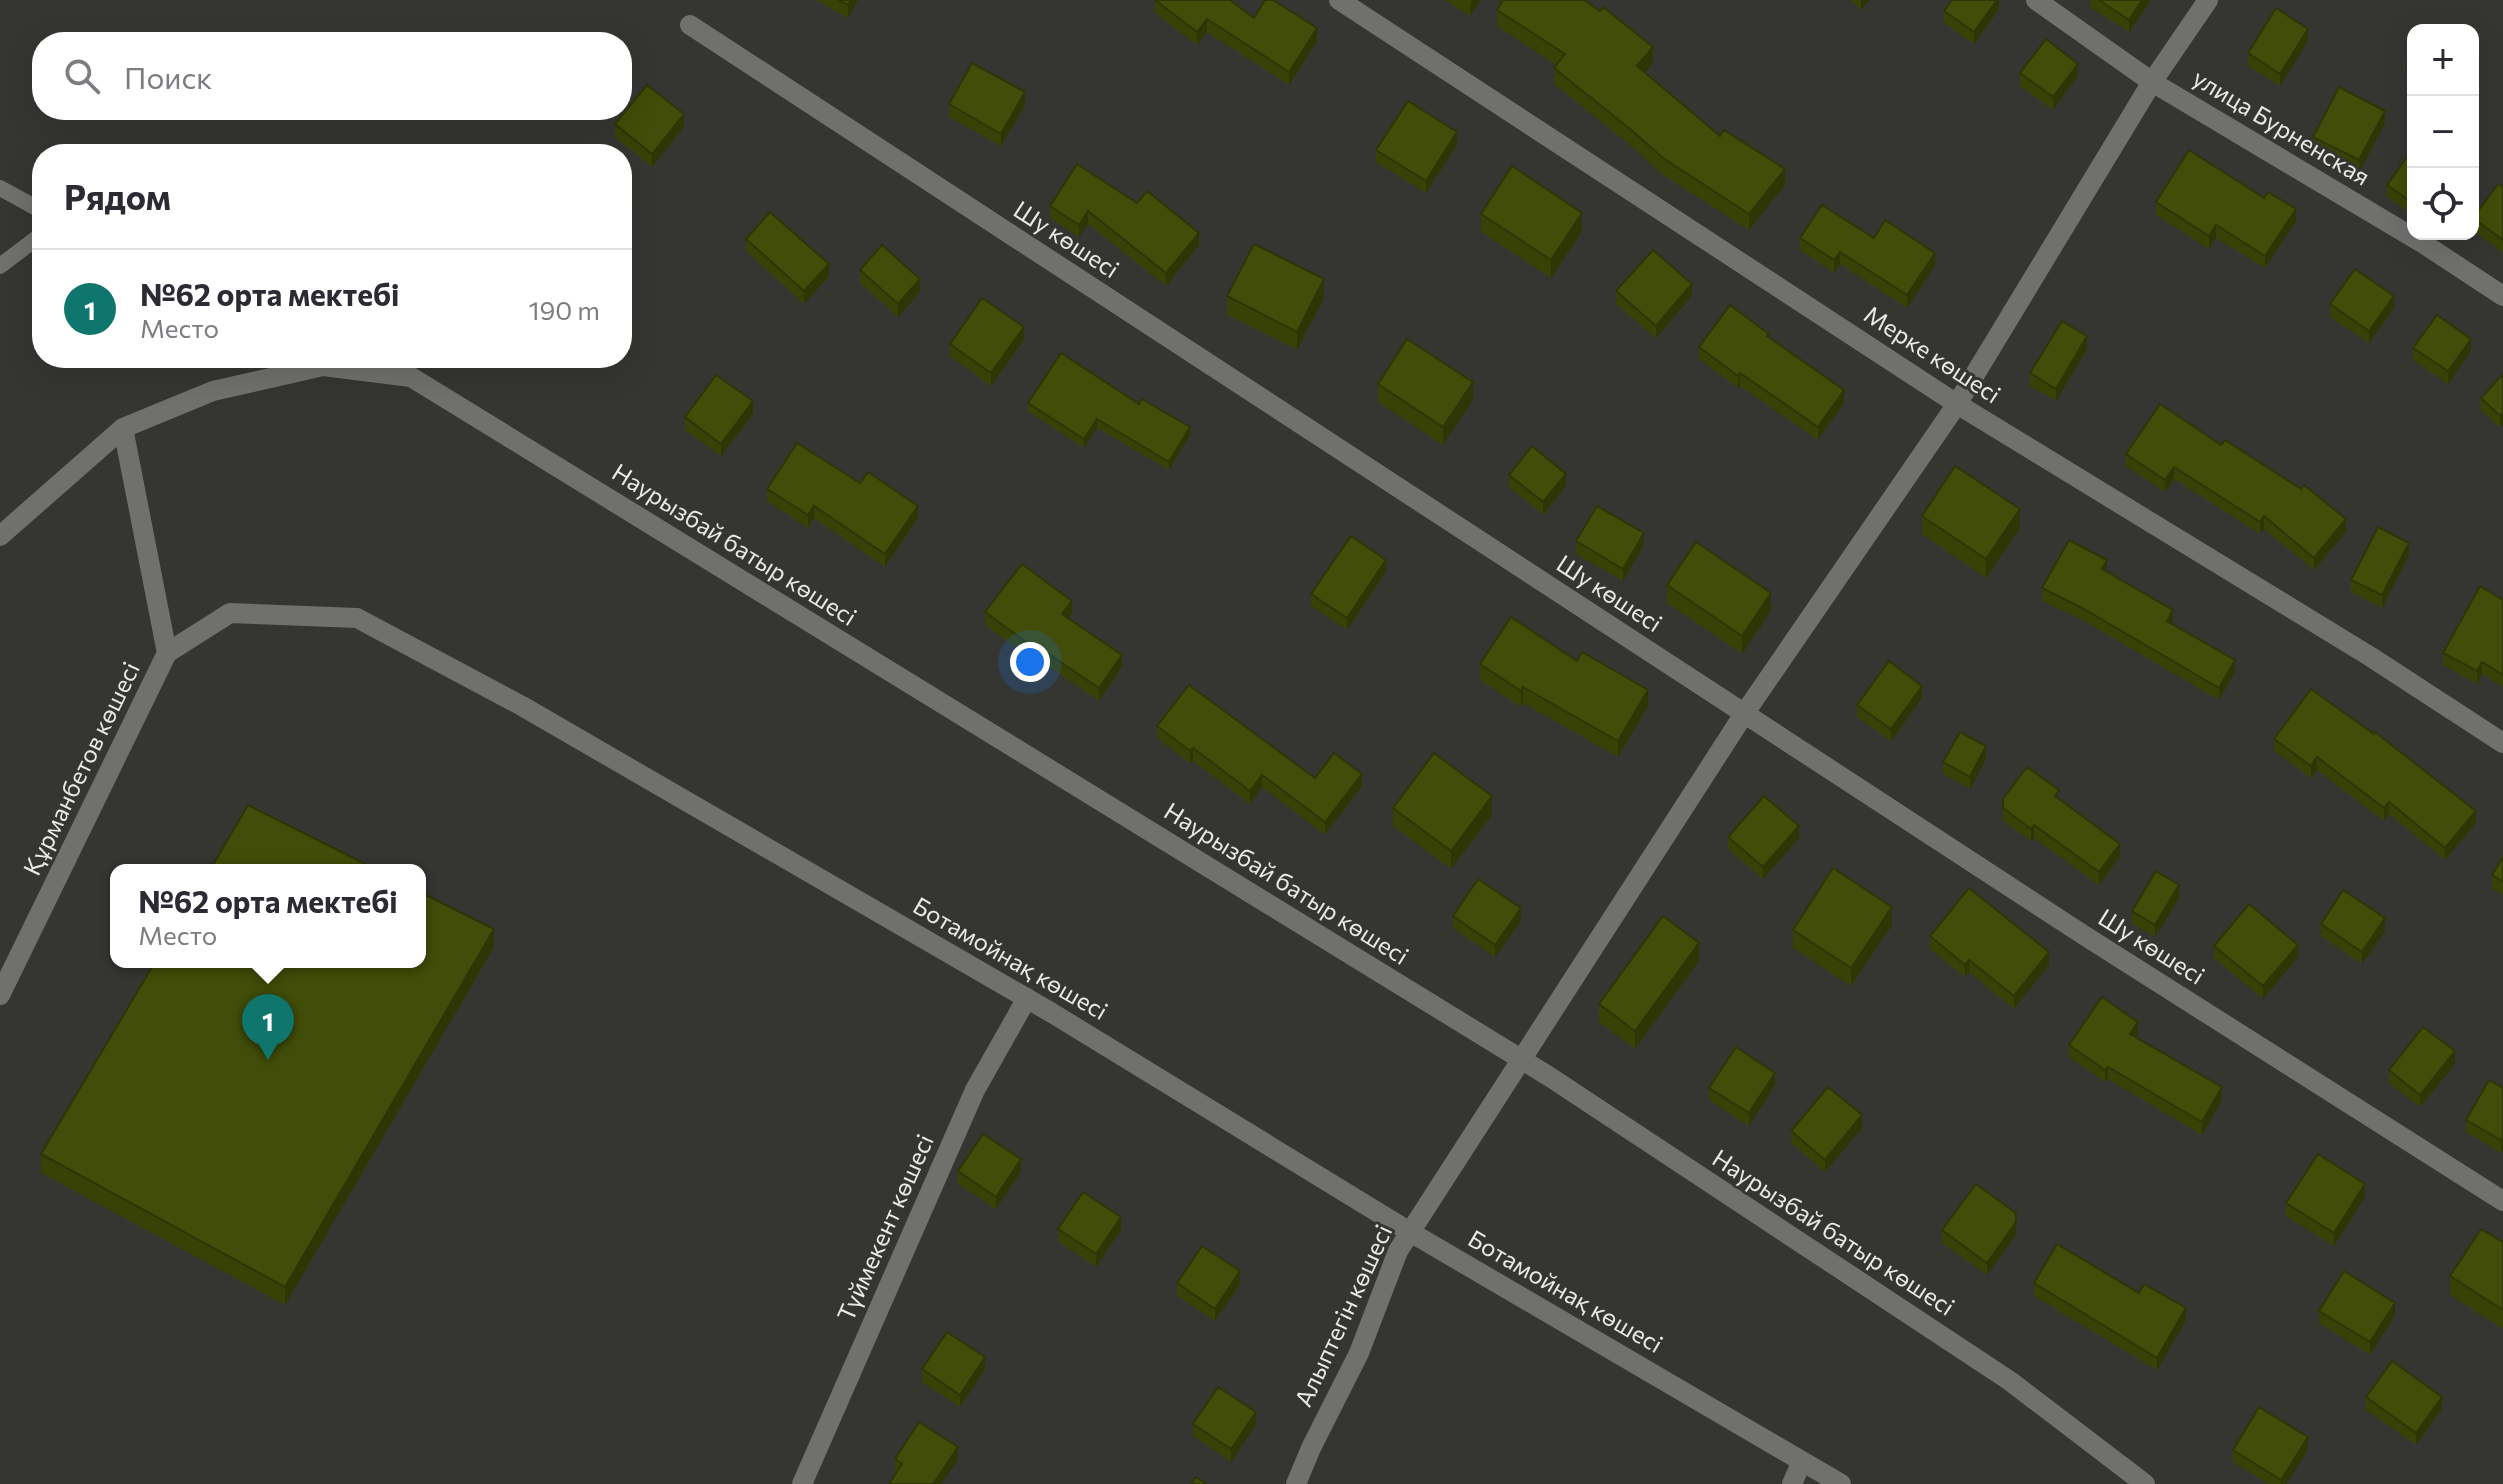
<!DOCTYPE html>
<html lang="ru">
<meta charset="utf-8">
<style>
body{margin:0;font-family:Commissioner,sans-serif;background:#f7f7f7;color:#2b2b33}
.controls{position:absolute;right:24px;top:24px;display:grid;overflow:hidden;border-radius:16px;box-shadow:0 8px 32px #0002}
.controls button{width:72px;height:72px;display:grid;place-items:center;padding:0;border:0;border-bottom:2px solid #e1e1e2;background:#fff;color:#2b2b33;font:40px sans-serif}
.you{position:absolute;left:1030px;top:662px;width:28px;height:28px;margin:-20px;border:6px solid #fff;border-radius:50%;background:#1a73e8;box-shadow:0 0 0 12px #1a73e833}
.badge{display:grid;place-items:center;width:52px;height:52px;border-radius:50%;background:#0f766e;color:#fff;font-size:26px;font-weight:700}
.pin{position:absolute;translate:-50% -66px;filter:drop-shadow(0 2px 4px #0008)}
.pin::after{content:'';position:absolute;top:42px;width:28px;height:24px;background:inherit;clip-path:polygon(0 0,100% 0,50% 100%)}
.popup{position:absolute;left:110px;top:864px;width:316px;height:104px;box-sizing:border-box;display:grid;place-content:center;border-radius:16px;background:#fff;filter:drop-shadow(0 2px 6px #0005);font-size:26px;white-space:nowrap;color:#7c7c81}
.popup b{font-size:30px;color:#2b2b33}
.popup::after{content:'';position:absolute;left:50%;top:100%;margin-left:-16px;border:16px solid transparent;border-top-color:#fff}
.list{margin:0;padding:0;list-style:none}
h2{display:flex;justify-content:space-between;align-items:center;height:104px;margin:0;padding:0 32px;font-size:34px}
h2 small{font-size:26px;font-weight:400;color:#7c7c81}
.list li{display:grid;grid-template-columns:52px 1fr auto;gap:24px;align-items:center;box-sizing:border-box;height:120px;padding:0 32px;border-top:2px solid #e1e1e2}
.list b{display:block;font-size:30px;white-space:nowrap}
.list p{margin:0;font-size:26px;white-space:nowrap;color:#7c7c81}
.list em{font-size:26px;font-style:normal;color:#7c7c81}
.icon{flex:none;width:44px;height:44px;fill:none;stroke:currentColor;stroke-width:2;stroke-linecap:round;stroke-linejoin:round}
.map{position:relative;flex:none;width:2503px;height:1484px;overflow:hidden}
.search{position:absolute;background:#fff;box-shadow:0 8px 32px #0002;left:32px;top:32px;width:600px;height:88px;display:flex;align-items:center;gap:20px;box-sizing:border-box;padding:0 28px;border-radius:32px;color:#7c7c81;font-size:30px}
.panel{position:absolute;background:#fff;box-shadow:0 8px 32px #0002;left:32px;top:144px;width:600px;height:224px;border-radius:32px}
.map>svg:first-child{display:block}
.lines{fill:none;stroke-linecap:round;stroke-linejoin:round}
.lane{stroke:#70716f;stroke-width:16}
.street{stroke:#70716f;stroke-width:20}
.wall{fill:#384207}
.shaded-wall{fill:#2e3606}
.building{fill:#414d08;stroke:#2e3606;stroke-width:2}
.labels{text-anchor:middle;stroke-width:6;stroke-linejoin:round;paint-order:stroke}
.street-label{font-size:24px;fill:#e9eae7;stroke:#353632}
</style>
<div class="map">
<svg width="2503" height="1484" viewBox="0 0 2503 1484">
<rect width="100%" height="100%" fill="#353632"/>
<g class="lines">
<path class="lane" d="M0,188L42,211
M0,266L42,234
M380,358L410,376"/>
<path class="street" d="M1339,0L1957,404L2371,657L2503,743
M2036,0L2152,82L2424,244L2503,296
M690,25L2082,934L2503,1201
M0,536L123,428
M167,653L230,613L357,618L522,706L1052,1013L1410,1232L1841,1484
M0,995L167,653L123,428L213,391L323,366L411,377L1550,1077L2010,1381L2145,1484
M802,1484L975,1090L1027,998
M1296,1484L1311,1448L1359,1353L1398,1251L1744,714L1957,404L2152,82L2208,0
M1792,1484L1802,1461"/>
</g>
<path class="wall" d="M816,0H858L848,18Z
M1155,0L1254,18L1317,41L1289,85L1207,32L1197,45L1155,13Z
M1445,0H1481L1470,16Z
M1850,0H1870L1861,10Z
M1999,0V9L1974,44L1944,23V11Z
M2090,0H2151L2129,32L2090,7Z
M1497,10L1653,63L1645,73L1720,136L1785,185L1749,230L1663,175L1630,145L1554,84V68L1556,65L1497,26Z
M2308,41L2280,86L2248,66V53Z
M2020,73L2078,76L2053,110L2020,86Z
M949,104L1025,105L1001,146L949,117Z
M2385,123L2359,173L2313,149V137Z
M615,124L684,127L652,167L615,137Z
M1457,145L1426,193L1376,162V150Z
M2413,149V215L2387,197V185Z
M1077,164L1199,245L1166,286L1088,224L1079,237L1050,218V206Z
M2503,187V253L2473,230V216Z
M2156,202L2296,221L2265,268L2216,238L2209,249L2156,215Z
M1481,214L1582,231L1551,278L1481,232Z
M1800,238H1874L1935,265L1907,308L1840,264L1834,273L1800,250Z
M746,239L829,276L804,304L746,251Z
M860,270L920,292L898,317L860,283Z
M1616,291L1692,296L1656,338L1616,304Z
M1227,296L1324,298L1297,350L1227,315Z
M2330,304L2394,308L2369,343L2330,317Z
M1024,340L991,386L950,356V344Z
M1699,347L1844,403L1818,440L1740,386L1738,388L1699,359Z
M2413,348L2471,351L2448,384L2413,360Z
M2087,349L2056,401L2030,386V373Z
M2503,374L2500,428L2481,410V398Z
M1378,384L1473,400L1443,445L1378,402Z
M1028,403L1139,404L1190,435L1169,470L1097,428L1084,448L1028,411Z
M753,414L721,456L685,430V417Z
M2221,445L2346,532L2314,570L2264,529L2260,534L2174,479L2165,492L2126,466V454Z
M1509,475L1566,486L1543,515L1509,487Z
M860,483L918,518L885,567L814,518L808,528L767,501V489Z
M1922,516L2020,528L1986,578L1922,534Z
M1576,541L1644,545L1623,581L1576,554Z
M2409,555L2382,608L2351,592V580Z
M1386,572L1347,630L1311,606V594Z
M2107,572L2235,672L2219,700L2082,620L2042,601V588Z
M1667,585L1771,611L1742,654L1667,603Z
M2503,600V687L2482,674L2477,684L2443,665V653Z
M985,612L1072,614L1069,618L1122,667L1099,701L1038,659L1036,662L985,625Z
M1577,661L1648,706L1618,757L1523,703L1521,707L1480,680V664Z
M1922,698L1891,741L1857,717V705Z
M1157,726L1315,778L1362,786L1325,835L1262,787L1250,804L1193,761L1190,763L1157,738Z
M2274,739L2476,823L2445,860L2389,814L2384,821L2317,770L2311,778L2274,751Z
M1986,759L1970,789L1943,774V762Z
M2003,799H2059L2120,856L2099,885L2034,838L2031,841L2003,821Z
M1393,808L1492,815L1451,869L1393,826Z
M1728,837L1799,838L1763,879L1728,849Z
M2503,857V895L2492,888V875Z
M2179,898L2155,937L2132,923V911Z
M1453,916L1521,921L1495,957L1453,928Z
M2321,924L2385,931L2362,964L2321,936Z
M1892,925L1851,986L1793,948V930Z
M1930,936L2049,965L2014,1009L1969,972L1965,977L1930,949Z
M2214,946L2298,957L2263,999L2214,958Z
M494,947L285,1305L41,1173V1154Z
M1699,961L1635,1049L1599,1022V1004Z
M2138,1035L2137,1037L2222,1100L2202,1135L2108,1079L2105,1082L2069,1057V1045Z
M2455,1064L2420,1107L2389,1083V1070Z
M1775,1085L1749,1126L1709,1100V1088Z
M2503,1088V1149L2501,1153L2466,1132V1120Z
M1862,1128L1825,1172L1791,1143V1131Z
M958,1171L1021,1172L996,1209L958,1184Z
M2365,1197L2334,1246L2286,1216V1203Z
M1058,1229L1121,1230L1096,1267L1058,1241Z
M1942,1230L2016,1235L1987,1275L1942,1243Z
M2503,1242V1329L2450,1295V1276Z
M1177,1283L1240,1284L1215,1321L1177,1296Z
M2034,1283L2186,1320L2157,1370L2034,1296Z
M2319,1311L2395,1315L2370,1355L2319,1323Z
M922,1369L985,1370L960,1407L922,1382Z
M2366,1397L2442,1409L2416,1445L2366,1410Z
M1193,1424H1256L1231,1462L1193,1436Z
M2233,1450H2308L2286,1484H2268L2233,1462Z
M895,1459L958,1460L896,1473L895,1472Z"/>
<path class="shaded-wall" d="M851,0H858L848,18V5Z
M1472,0H1481L1470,16V4Z
M1861,0H1870L1861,10Z
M1997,0H1999V9L1974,44V32Z
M2142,0H2151L2129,32V20Z
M1207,19V32L1197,45V32Z
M1317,28V41L1289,85V72Z
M2308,29V41L2280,86V74Z
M1653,47V63L1637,83V66Z
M2078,64V76L2053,110V97Z
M1025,92V105L1001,146V134Z
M2385,111V123L2359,173V160Z
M684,114V127L652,167V154Z
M1457,132V145L1426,193V181Z
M1785,169V185L1749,230V214Z
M2296,209V221L2265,268V256Z
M1088,211V224L1079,237V225Z
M1582,213V231L1551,278V260Z
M2216,225V238L2209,249V236Z
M1199,233V245L1166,286V273Z
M1840,252V264L1834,273V260Z
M1935,253V265L1907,308V295Z
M829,264V276L804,304V291Z
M920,279V292L898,317V304Z
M1324,279V298L1297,350V332Z
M1692,284V296L1656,338V326Z
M2394,296V308L2369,343V331Z
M1024,327V340L991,386V373Z
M2087,336V349L2056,401V389Z
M2471,339V351L2448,384V371Z
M1740,373V386L1738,388V376Z
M1473,382V400L1443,445V427Z
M1844,390V403L1818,440V427Z
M753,401V414L721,456V444Z
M2503,412V424L2500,428V416Z
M1097,419V428L1084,448V439Z
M1190,427V435L1169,470V462Z
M2174,467V479L2165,492V480Z
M1566,474V486L1543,515V502Z
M814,506V518L808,528V515Z
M918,506V518L885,567V554Z
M2020,509V528L1986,578V559Z
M2264,516V529L2260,534V522Z
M2346,519V532L2314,570V558Z
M1644,533V545L1623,581V569Z
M2409,543V555L2382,608V595Z
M1386,560V572L1347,630V618Z
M2107,560V572L2102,569Z
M1771,593V611L1742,654V636Z
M1072,601V614L1062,626V614Z
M2173,610V623L2167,633V621Z
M1038,647V659L1036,662V649Z
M1122,655V667L1099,701V688Z
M2235,660V672L2219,700V688Z
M2482,662V674L2477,684V671Z
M1922,686V698L1891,741V729Z
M1523,687V703L1521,707V691Z
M1648,690V706L1618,757V741Z
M1986,746V759L1970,789V777Z
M1193,748V761L1190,763V751Z
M2317,757V770L2311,778V766Z
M1362,774V786L1325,835V822Z
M1262,775V787L1250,804V791Z
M1492,796V815L1451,869V851Z
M2389,802V814L2384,821V808Z
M2476,811V823L2445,860V848Z
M2034,825V838L2031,841V829Z
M1799,826V838L1763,879V867Z
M2120,844V856L2099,885V872Z
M2179,885V898L2155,937V925Z
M1892,907V925L1851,986V968Z
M1521,908V921L1495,957V945Z
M2385,918V931L2362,964V952Z
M494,929V947L285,1305V1287Z
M1699,943V961L1635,1049V1031Z
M2298,945V957L2263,999V986Z
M2049,952V965L2014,1009V996Z
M1969,960V972L1965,977V965Z
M2138,1022V1035L2130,1046V1034Z
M2455,1051V1064L2420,1107V1095Z
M2108,1067V1079L2105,1082V1070Z
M1775,1073V1085L1749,1126V1113Z
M2222,1087V1100L2202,1135V1122Z
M1862,1115V1128L1825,1172V1160Z
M2503,1137V1149L2501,1153V1140Z
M1021,1159V1172L996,1209V1197Z
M2365,1184V1197L2334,1246V1233Z
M1121,1217V1230L1096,1267V1254Z
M2016,1222V1235L1987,1275V1263Z
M1240,1271V1284L1215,1321V1309Z
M2395,1303V1315L2370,1355V1342Z
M2186,1308V1320L2157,1370V1358Z
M985,1357V1370L960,1407V1395Z
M2442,1397V1409L2416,1445V1433Z
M1256,1412V1424L1231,1462V1449Z
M2308,1437V1450L2286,1484H2281V1480Z
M958,1447V1460L941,1484H933Z"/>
<path class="building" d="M838,0H851L848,5Z
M1155,0H1230L1254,18L1265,0H1273L1317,28L1289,72L1207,19L1197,32Z
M1503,0H1584L1600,11L1603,7L1653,47L1637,66L1720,136L1724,130L1785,169L1749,214L1663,158L1630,129L1554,68L1565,54L1497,10Z
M1952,0H1997L1974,32L1944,11Z
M2099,0H2142L2129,20Z
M2276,8L2308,29L2280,74L2248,53Z
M2046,39L2078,64L2053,97L2020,73Z
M972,63L1025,92L1001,134L949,104Z
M647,85L684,114L652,154L615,124Z
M2339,87L2385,111L2359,160L2313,137Z
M1408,101L1457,132L1426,181L1376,150Z
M2413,149V203L2387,185Z
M2189,150L2264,198L2268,192L2296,209L2265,256L2216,225L2209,236L2156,202Z
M1077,164L1137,203L1147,191L1199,233L1166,273L1088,211L1079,225L1050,206Z
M1512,166L1582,213L1551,260L1481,214Z
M2498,184L2503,187V240L2473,218Z
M1822,205L1874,238L1885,220L1935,253L1907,295L1840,252L1834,260L1800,238Z
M770,212L829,264L804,291L746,239Z
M1254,244L1324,279L1297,332L1227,296Z
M882,245L920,279L898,304L860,270Z
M1653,250L1692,284L1656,326L1616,291Z
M2355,269L2394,296L2369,331L2330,304Z
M982,298L1024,327L991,373L950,344Z
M1730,305L1769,334L1767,336L1844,390L1818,427L1740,373L1738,376L1699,347Z
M2437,315L2471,339L2448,371L2413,348Z
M2062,321L2087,336L2056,389L2030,373Z
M1407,339L1473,382L1443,427L1378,384Z
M1061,353L1139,404L1142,399L1190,427L1169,462L1097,419L1084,439L1028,403Z
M2503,374V412L2500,416L2481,398Z
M716,375L753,401L721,444L685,417Z
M2160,404L2221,445L2225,440L2301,489L2304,485L2346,519L2314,558L2264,516L2260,522L2174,467L2165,480L2126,454Z
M797,443L860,483L868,472L918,506L885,554L814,506L808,515L767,489Z
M1532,446L1566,474L1543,502L1509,475Z
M1955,466L2020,509L1986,559L1922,516Z
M1597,506L1644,533L1623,569L1576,541Z
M2378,527L2409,543L2382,595L2351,580Z
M1351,536L1386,560L1347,618L1311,594Z
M2069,540L2107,560L2102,569L2173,610L2167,621L2235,660L2219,688L2082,608L2042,588Z
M1696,542L1771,593L1742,636L1667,585Z
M1022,564L1072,601L1062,614L1122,655L1099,688L1038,647L1036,649L985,612Z
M2480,586L2503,600V675L2482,662L2477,671L2443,653Z
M1511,617L1577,661L1582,652L1648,690L1618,741L1523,687L1521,691L1480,664Z
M1889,661L1922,686L1891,729L1857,705Z
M1189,685L1315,778L1334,753L1362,774L1325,822L1262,775L1250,791L1193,748L1190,751L1157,726Z
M2311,689L2374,734L2375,732L2476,811L2445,848L2389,802L2384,808L2317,757L2311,766L2274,739Z
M1960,732L1986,746L1970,777L1943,762Z
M1434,753L1492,796L1451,851L1393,808Z
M2027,767L2059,790L2055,796L2120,844L2099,872L2034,825L2031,829L2003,808V799Z
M1764,796L1799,826L1763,867L1728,837Z
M248,805L377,870H210Z
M2503,857V882L2492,875Z
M1833,868L1892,907L1851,968L1793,930Z
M2156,871L2179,885L2155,925L2132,911Z
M1478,879L1521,908L1495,945L1453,916Z
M1969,888L2049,952L2014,996L1969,960L1965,965L1930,936Z
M2343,890L2385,918L2362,952L2321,924Z
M420,892L494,929L285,1287L41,1154L155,962H420Z
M2249,904L2298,945L2263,986L2214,946Z
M1663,916L1699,943L1635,1031L1599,1004Z
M2102,997L2138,1022L2130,1034L2222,1087L2202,1122L2108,1067L2105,1070L2069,1045Z
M2423,1027L2455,1051L2420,1095L2389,1070Z
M1736,1047L1775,1073L1749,1113L1709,1088Z
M2489,1080L2503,1088V1137L2501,1140L2466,1120Z
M1828,1087L1862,1115L1825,1160L1791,1131Z
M983,1134L1021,1159L996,1197L958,1171Z
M2318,1154L2365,1184L2334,1233L2286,1203Z
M1976,1184L2016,1213V1222L1987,1263L1942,1230Z
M1083,1192L1121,1217L1096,1254L1058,1229Z
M2481,1229L2503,1242V1310L2450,1276Z
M2057,1244L2139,1293L2144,1284L2186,1308L2157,1358L2034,1283Z
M1202,1246L1240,1271L1215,1309L1177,1283Z
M2344,1271L2395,1303L2370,1342L2319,1311Z
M947,1332L985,1357L960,1395L922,1369Z
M2392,1361L2442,1397L2416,1433L2366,1397Z
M1218,1387L1256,1412L1231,1449L1193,1424Z
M2259,1407L2308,1437L2281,1480L2233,1450Z
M919,1422L958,1447L933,1484H889L902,1464L895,1459Z
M1196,1477L1207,1484H1191Z"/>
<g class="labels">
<g class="street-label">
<text transform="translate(2281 128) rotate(31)" y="8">улица Бурненская</text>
<text transform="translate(1066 240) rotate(33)" y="8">Шу көшесі</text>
<text transform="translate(1932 355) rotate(33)" y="8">Мерке көшесі</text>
<text transform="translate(734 545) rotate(32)" y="8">Наурызбай батыр көшесі</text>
<text transform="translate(1609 594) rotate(33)" y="8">Шу көшесі</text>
<text transform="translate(82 769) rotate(-64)" y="8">Құрманбетов көшесі</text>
<text transform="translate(1286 884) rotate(32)" y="8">Наурызбай батыр көшесі</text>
<text transform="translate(2151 947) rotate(32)" y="8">Шу көшесі</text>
<text transform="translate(1010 959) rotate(30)" y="8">Ботамойнақ көшесі</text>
<text transform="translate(886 1228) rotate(-66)" y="8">Түймекент көшесі</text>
<text transform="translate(1833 1233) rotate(33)" y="8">Наурызбай батыр көшесі</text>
<text transform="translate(1565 1292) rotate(30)" y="8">Ботамойнақ көшесі</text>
<text transform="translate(1344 1316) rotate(-65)" y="8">Алыптегін көшесі</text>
</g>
</g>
</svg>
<div class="controls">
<button>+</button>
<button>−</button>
<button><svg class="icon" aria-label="locate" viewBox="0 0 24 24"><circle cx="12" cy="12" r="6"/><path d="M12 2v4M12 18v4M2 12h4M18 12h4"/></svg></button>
</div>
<div class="you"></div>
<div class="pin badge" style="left:268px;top:1060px">1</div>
<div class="popup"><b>№62 орта мектебі</b>Место</div>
<div class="search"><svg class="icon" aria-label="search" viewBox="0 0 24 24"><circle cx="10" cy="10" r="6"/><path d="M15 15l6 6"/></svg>Поиск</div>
<section class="panel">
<h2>Рядом<small></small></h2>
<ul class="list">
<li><span class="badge">1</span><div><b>№62 орта мектебі</b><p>Место</p></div><em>190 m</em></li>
</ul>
</section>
</div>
